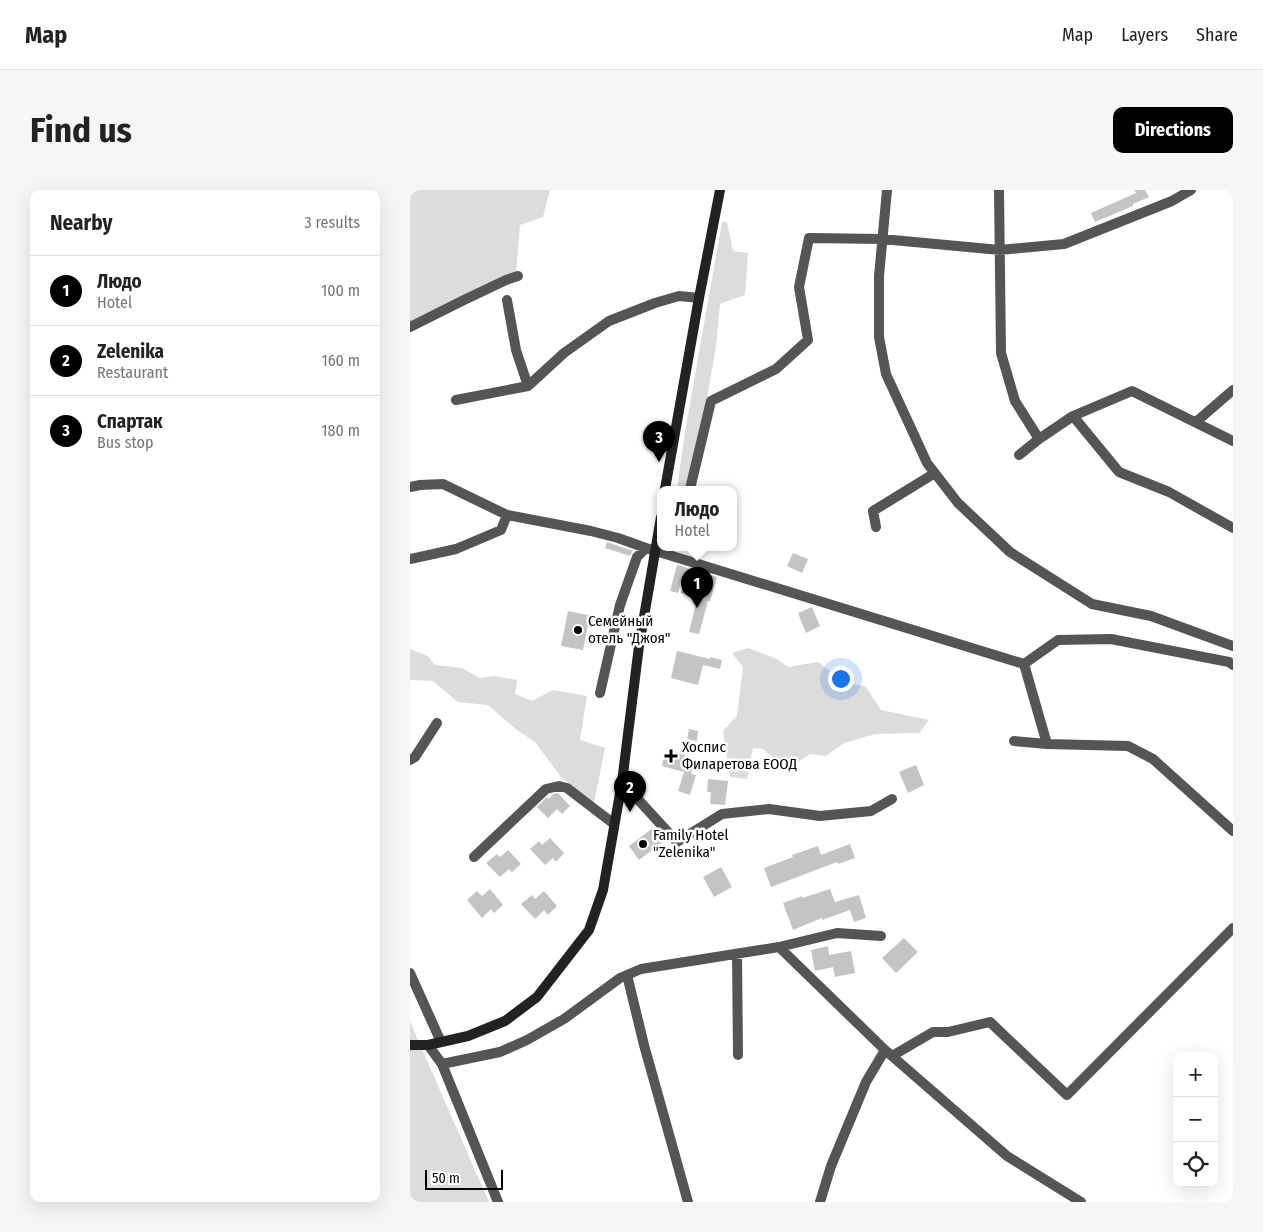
<!DOCTYPE html>
<meta charset="utf-8">
<style>
body{margin:0;font-family:"Fira Sans Condensed",sans-serif;background:#f6f6f6;color:#222}
.controls{position:absolute;right:15px;bottom:15px;display:grid;overflow:hidden;border-radius:10px;box-shadow:0 5px 20px #0002}
.controls button{width:45px;height:45px;display:grid;place-items:center;padding:0;border:0;border-bottom:1px solid #e0e0e0;background:#fff;color:#222;font:25px sans-serif}
.scale{position:absolute;left:15px;bottom:12px;width:78px;box-sizing:border-box;padding-left:5px;border:2px solid #000;border-top:0;font-size:14px;line-height:18px;white-space:nowrap;color:#000;-webkit-text-stroke:4px #fff;paint-order:stroke}
.you{position:absolute;left:430px;top:488px;width:18px;height:18px;margin:-12px;border:4px solid #fff;border-radius:50%;background:#1a73e8;box-shadow:0 0 0 8px #1a73e833}
.badge{display:grid;place-items:center;width:32px;height:32px;border-radius:50%;background:#000;color:#fff;font-size:16px;font-weight:700}
.pin{position:absolute;translate:-50% -41px;filter:drop-shadow(0 1px 2px #0008)}
.pin::after{content:'';position:absolute;top:26px;width:18px;height:15px;background:inherit;clip-path:polygon(0 0,100% 0,50% 100%)}
.popup{position:absolute;left:247px;top:296px;width:80px;height:65px;box-sizing:border-box;display:grid;place-content:center;border-radius:10px;background:#fff;filter:drop-shadow(0 1px 4px #0005);font-size:16px;white-space:nowrap;color:#767676}
.popup b{font-size:19px;color:#222}
.popup::after{content:'';position:absolute;left:50%;top:100%;margin-left:-10px;border:10px solid transparent;border-top-color:#fff}
.list{margin:0;padding:0;list-style:none}
h2{display:flex;justify-content:space-between;align-items:center;height:65px;margin:0;padding:0 20px;font-size:21px}
h2 small{font-size:16px;font-weight:400;color:#767676}
.list li{display:grid;grid-template-columns:32px 1fr auto;gap:15px;align-items:center;box-sizing:border-box;height:70px;padding:0 20px;border-top:1px solid #e0e0e0}
.list b{display:block;font-size:19px;white-space:nowrap}
.list p{margin:0;font-size:16px;white-space:nowrap;color:#767676}
.list em{font-size:16px;font-style:normal;color:#767676}
.icon{flex:none;width:28px;height:28px;fill:none;stroke:currentColor;stroke-width:2;stroke-linecap:round;stroke-linejoin:round}
.map{position:relative;flex:none;width:823px;height:1012px;overflow:hidden;border-radius:10px}
header{display:flex;align-items:center;gap:30px;box-sizing:border-box;height:70px;padding:0 25px;background:#fff;border-bottom:1px solid #e0e0e0}
header strong{font-size:24px}
nav{display:flex;gap:28px;margin-inline-start:auto;font-size:18px}
.intro{display:flex;align-items:center;justify-content:space-between;box-sizing:border-box;height:120px;padding:0 30px}
h1{margin:0;font-size:35px}
.button{padding:12px 22px;border-radius:10px;background:#000;color:#fff;font-size:18px;font-weight:700}
main{display:flex;gap:30px;padding:0 30px}
aside{flex:1;background:#fff;border-radius:10px;box-shadow:0 5px 20px #0002}
.map>svg:first-child{display:block}
.green{fill:#dcdcdc}
.water{fill:#a3a3a3}
.building{fill:#c4c4c4}
.lines{fill:none;stroke-linecap:round;stroke-linejoin:round}
.street{stroke:#555;stroke-width:10}
.secondary{stroke:#222;stroke-width:10}
.poi-dot{fill:#000;stroke:#fff;stroke-width:2}
.labels{text-anchor:middle;stroke-width:5;stroke-linejoin:round;paint-order:stroke}
.poi-label{font-size:15px;fill:#000;stroke:#fff;text-anchor:start}
</style>
<header>
<strong>Map</strong>
<nav><a>Map</a><a>Layers</a><a>Share</a></nav>
</header>
<div class="intro"><h1>Find us</h1><a class="button">Directions</a></div>
<main>
<aside>
<h2>Nearby<small>3 results</small></h2>
<ul class="list">
<li><span class="badge">1</span><div><b>Людо</b><p>Hotel</p></div><em>100 m</em></li>
<li><span class="badge">2</span><div><b>Zelenika</b><p>Restaurant</p></div><em>160 m</em></li>
<li><span class="badge">3</span><div><b>Спартак</b><p>Bus stop</p></div><em>180 m</em></li>
</ul>
</aside>
<div class="map">
<svg width="823" height="1012" viewBox="0 0 823 1012">
<rect width="100%" height="100%" fill="#fff"/>
<path class="green" d="M0,0H140L133,27L110,35L106,83L0,134Z
M312,32H317L323,61L338,63L335,105L310,114L306,157L296,213L276,299H267L275,242Z
M338,458L367,469L378,477L408,472L435,493L455,496L471,520L519,530L509,543L465,544L434,553L416,566L400,564L385,574L366,570L353,559L343,558L337,589L320,587L313,541L327,526L333,477L322,463Z
M0,459L18,466L25,475L52,478L70,488L85,486L107,490L105,504L122,511L143,500L177,506L170,550L195,558L184,613L151,587L125,552L107,540L78,515L48,512L23,491L0,490Z
M0,830L4,841L79,1012H0Z"/>
<path class="water" d="M273,395L287,399L285,407L271,403Z"/>
<path class="building" d="M724,0H735L739,7L723,14V16L685,32L681,23L726,3Z
M197,352L223,361L222,362L220,366L195,358Z
M383,363L398,369L392,383L377,376Z
M267,375L307,387L300,411H298L289,444L279,442L290,397L271,392L268,403L260,401Z
M402,417L410,436L396,443L388,423Z
M158,421L197,429L195,438L178,435L173,460L151,456Z
M267,461L300,469V467L312,470L310,479L293,475L288,495L261,488Z
M279,539L288,541L287,551L277,549Z
M262,561L275,564L273,570L284,573L281,584L286,585L280,605L268,601L274,582L252,576L254,566L260,568Z
M506,575L514,595L498,603L489,582Z
M298,589L318,591L315,615L300,614L301,602H297Z
M148,603L160,616L152,624L147,619L138,628L127,617L137,607L139,609L143,604Z
M243,638L253,652L229,670L219,656Z
M140,648L154,663L146,672L143,668L135,675L120,659L129,651L132,655Z
M440,654L445,668L428,674L427,672L361,697L354,678L383,667L382,665L408,656L411,665Z
M98,660L111,674L102,682L99,679L90,687L76,673L87,664L90,667Z
M311,677L322,697L304,707L293,687Z
M80,699L93,715L84,723L81,719L72,728L57,710L67,701L72,706Z
M420,699L425,712L449,705L456,728L444,732L440,720L412,730V728L383,740L373,713L392,706V708Z
M134,701L147,716L138,725L134,720L125,729L111,714L122,705L125,709Z
M494,748L508,762L486,783L472,768Z
M418,756L419,765L441,761L445,783L425,787L423,777L405,781L401,760Z"/>
<g class="lines">
<path class="street" d="M477,0L469,86V147L476,184L517,273L548,313L600,362L682,414L741,426L823,456
M589,0L591,163L605,211L629,249
M97,110L106,160L118,196
M0,137L54,110L96,90L108,86
M46,210L118,196L154,163L199,131L245,113L269,106L289,108
M663,226L709,282L759,302L823,338
M786,232L823,200
M609,265L629,249L663,226L722,201L823,251
M0,297L10,295L33,294L97,325L181,341L208,348L236,358
M280,299L301,211L366,179L398,150L389,97L399,48L472,49L590,60L654,54L762,11L781,0
M466,337L463,321L525,283
M0,369L46,359L91,340L97,325
M614,474L637,554
M190,503L210,415L227,367L236,358L614,474L648,450L701,449L819,472L823,475
M604,551L637,554L718,556L743,569L823,641
M0,570L5,567L27,533
M212,592L267,652L312,624L359,619L410,626L461,621L482,609
M64,667L136,599L149,596L157,598L204,634
M369,757L427,743L471,746
M327,764L328,865
M0,783L31,852
M217,785L234,855L278,1012
M18,855L32,874L90,862L117,850L154,829L210,788L231,779L369,757L475,860L597,966L671,1012
M482,866L523,842H538L580,832L657,905L823,738
M32,874L88,1012
M410,1012L421,976L456,892L475,860"/>
<path class="secondary" d="M255,299L289,108L310,0
M0,855H18L58,846L95,831L127,807L179,740L193,700L212,592L229,456L251,327"/>
</g>
<g class="poi-dot">
<circle cx="168" cy="440" r="5"/>
<path d="M258.5 558.5h5v5h5v5h-5v5h-5v-5h-5v-5h5z"/>
<circle cx="233" cy="654" r="5"/>
</g>
<g class="labels">
<g class="poi-label">
<text x="178" y="436">Семейный<tspan x="178" dy="17">отель "Джоя"</tspan></text>
<text x="272" y="562">Хоспис<tspan x="272" dy="17">Филаретова ЕООД</tspan></text>
<text x="243" y="650">Family Hotel<tspan x="243" dy="17">"Zelenika"</tspan></text>
</g>
</g>
</svg>
<div class="controls">
<button>+</button>
<button>−</button>
<button><svg class="icon" aria-label="locate" viewBox="0 0 24 24"><circle cx="12" cy="12" r="6"/><path d="M12 2v4M12 18v4M2 12h4M18 12h4"/></svg></button>
</div>
<div class="scale">50 m</div>
<div class="you"></div>
<div class="pin badge" style="left:287px;top:418px">1</div>
<div class="popup"><b>Людо</b>Hotel</div>
<div class="pin badge" style="left:220px;top:622px">2</div>
<div class="pin badge" style="left:249px;top:272px">3</div>
</div>
</main>
